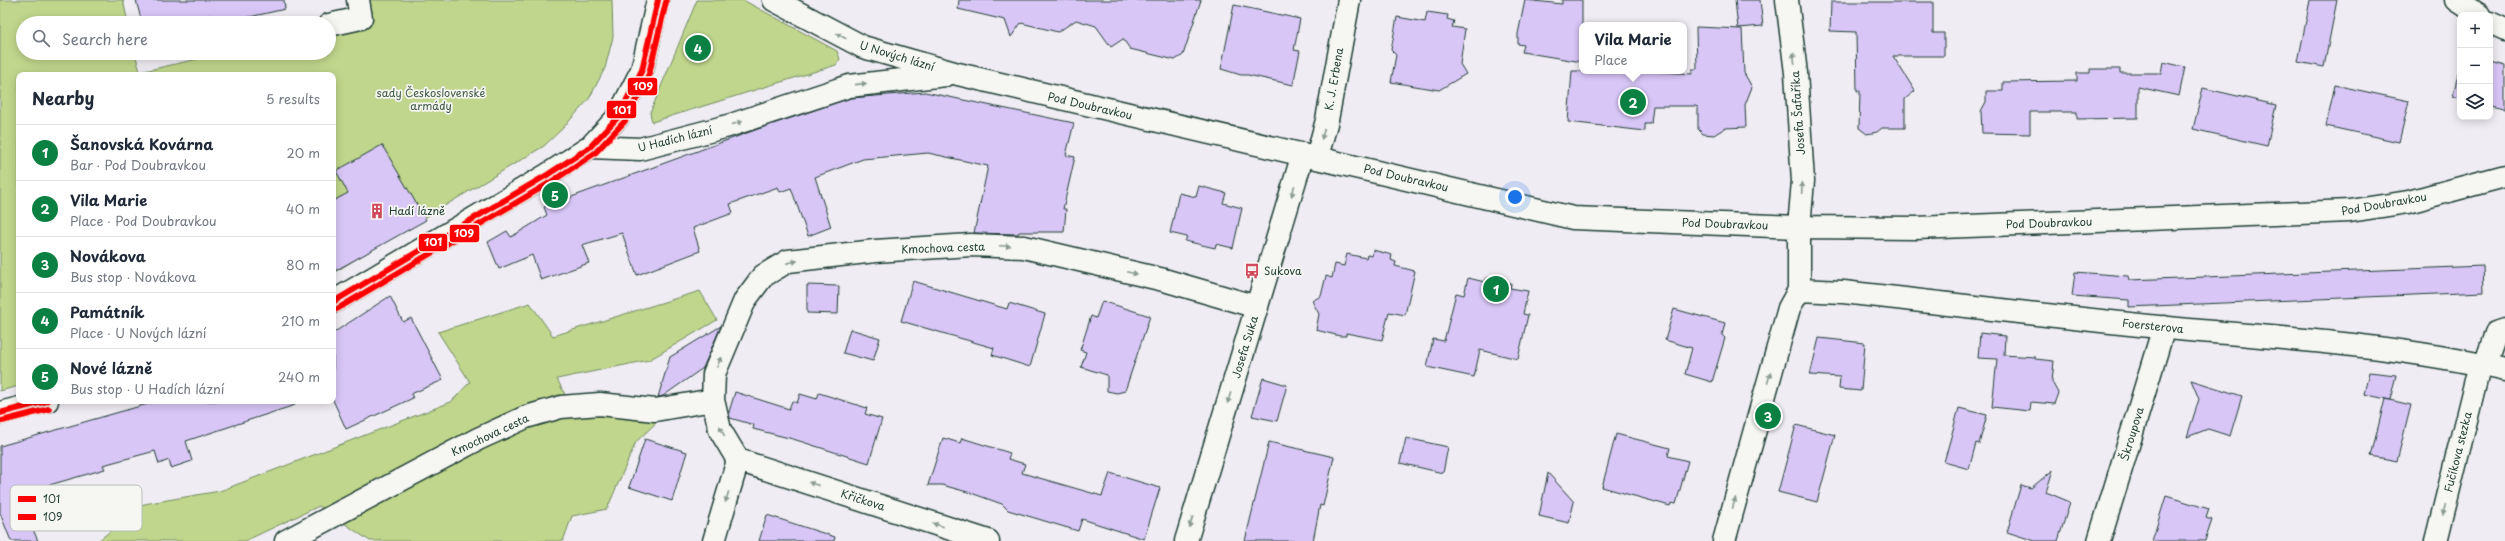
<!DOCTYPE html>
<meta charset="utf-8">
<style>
body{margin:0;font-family:"Playpen Sans",sans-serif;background:#f2f2f3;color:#1f2937}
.controls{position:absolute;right:12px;top:12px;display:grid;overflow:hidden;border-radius:8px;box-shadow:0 2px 10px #0003}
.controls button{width:36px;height:36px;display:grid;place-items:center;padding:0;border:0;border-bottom:1px solid #e0e1e3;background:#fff;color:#1f2937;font:20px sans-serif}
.you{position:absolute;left:1515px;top:197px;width:14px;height:14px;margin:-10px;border:3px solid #fff;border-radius:50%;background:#1a73e8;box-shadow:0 0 0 6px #1a73e833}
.badge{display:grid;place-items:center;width:26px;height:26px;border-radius:50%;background:#0b8043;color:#fff;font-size:13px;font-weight:700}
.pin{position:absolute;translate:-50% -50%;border:2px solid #fff;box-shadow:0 1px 4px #0006}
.popup{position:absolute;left:1579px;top:22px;width:108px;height:52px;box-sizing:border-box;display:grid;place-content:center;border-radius:8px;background:#fff;filter:drop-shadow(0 1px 3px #0005);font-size:13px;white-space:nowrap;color:#747a83}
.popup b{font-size:15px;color:#1f2937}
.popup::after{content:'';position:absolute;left:50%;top:100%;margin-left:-8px;border:8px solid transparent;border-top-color:#fff}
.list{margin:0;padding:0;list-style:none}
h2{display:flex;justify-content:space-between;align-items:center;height:52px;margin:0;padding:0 16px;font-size:17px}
h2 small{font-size:13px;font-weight:400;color:#747a83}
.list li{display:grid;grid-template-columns:26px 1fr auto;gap:12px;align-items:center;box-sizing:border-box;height:56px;padding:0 16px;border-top:1px solid #e0e1e3}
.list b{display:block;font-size:15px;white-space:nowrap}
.list p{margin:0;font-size:13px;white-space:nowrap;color:#747a83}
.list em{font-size:13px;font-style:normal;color:#747a83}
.icon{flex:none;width:22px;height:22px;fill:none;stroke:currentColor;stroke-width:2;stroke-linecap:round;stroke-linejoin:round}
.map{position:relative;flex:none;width:2505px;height:541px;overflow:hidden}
.search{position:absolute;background:#fff;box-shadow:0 2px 10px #0003;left:16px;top:16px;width:320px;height:44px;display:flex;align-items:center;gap:10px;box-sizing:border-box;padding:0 14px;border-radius:22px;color:#747a83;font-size:15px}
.panel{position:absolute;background:#fff;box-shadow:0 2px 10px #0003;left:16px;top:72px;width:320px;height:332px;border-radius:8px}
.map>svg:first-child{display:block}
.green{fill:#c0d68c;stroke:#708a60}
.building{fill:#d8c6f7;stroke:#1f3d34}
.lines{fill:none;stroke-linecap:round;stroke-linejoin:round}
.minor-casing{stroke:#1f3d34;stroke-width:25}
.minor{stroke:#f6f6f2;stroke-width:22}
.bus-1-casing{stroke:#f6f6f2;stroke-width:9}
.bus-2-casing{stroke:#f6f6f2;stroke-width:9}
.bus-1{stroke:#f00;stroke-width:6}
.bus-2{stroke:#f00;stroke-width:6}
.oneway{fill:#8a9a93}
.labels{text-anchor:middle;stroke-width:3.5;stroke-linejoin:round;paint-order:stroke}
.street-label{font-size:11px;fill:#1f3d34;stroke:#f6f6f2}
.park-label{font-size:11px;fill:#3f5c46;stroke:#f6f6f2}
.poi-label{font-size:11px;fill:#1f3d34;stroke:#f6f6f2;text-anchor:start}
.key{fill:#f6f6f2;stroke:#b6beb9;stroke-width:1}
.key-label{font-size:11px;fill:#1f3d34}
.line-badge{stroke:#f6f6f2;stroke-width:1.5}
.badge-label{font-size:11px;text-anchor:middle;font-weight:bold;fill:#fff}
</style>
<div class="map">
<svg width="2505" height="541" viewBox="0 0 2505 541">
<rect width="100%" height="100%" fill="#f0ecf3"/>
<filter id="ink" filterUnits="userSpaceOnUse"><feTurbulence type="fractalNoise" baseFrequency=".025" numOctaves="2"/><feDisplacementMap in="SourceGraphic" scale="8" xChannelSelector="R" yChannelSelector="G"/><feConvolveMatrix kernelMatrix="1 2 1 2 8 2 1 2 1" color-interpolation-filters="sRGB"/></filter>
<g filter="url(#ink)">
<path class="green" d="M0,0H123L128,23H23V53H135L140,72L224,53H329V29L372,19L368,0H612L613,37L605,68L589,99L563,128L544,146L333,273V75H19V386L0,391Z
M697,0H743L837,51L840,59L836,65L652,122L650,113Z
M700,291L717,320L649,360L557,379L576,416L662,417L636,442L607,509L572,516L563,541H370L319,506L245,541H98L144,504L220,491L451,402L470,382L438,332L530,303L553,336Z"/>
<path class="building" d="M136,0H284L285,9L223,23H212L210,15L172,23H142Z
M959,0H1201L1183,55L1175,60L1130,49L1123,39L1111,47L1096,26L1076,20L1058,32L1021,23L1011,37L1005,20L958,9Z
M1525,0L1562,4V0H1582V62L1522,52L1524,45L1518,44V34Z
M1735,0H1760L1763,26L1738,28Z
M2310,0H2337L2324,67L2298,62Z
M1831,2H1933V33H1944V56H1893L1915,91L1905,99V128H1882L1877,132L1867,134L1859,128L1860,91H1857L1856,32L1830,31Z
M1234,5L1300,19L1294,50L1300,51L1293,85L1248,75H1241L1221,69Z
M1427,12L1448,15L1447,19L1454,21L1452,27L1465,29L1460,64L1466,74L1439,90L1391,82L1396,55L1391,50L1397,17L1425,22Z
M1696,27L1742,29L1744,73L1752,87L1745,105L1746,127L1725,128L1714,135L1703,134L1698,129V107L1695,106H1653L1651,124H1645V131L1568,122L1572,71H1652L1692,74V69H1697Z
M2490,61L2505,65V108L2490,105Z
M2163,62L2185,67L2179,96L2138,87V118L2077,119V112H2030V134L1982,133L1981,111L1986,102V91H2003V82L2077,81V73H2090V69H2120V73H2161Z
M2460,65V98L2453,96Z
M2335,85L2409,101L2399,142L2326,126Z
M2203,88L2276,105L2267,146L2193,129Z
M925,92L1074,123L1066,155L1075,157L1063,209H1066L1064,232H1019L1018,234L974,233L988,166L928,153L863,159L815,177L831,227L808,236L791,188L780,192L778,187L730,204L733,213L693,228L700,251L637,275L622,233L582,245L589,263L541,280L532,255L499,269L488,242L507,231L511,237L547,215L544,207L758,129L851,98Z
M382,145L426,220L333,272V201L348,193L336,171Z
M1199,186L1226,193L1223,203L1242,208L1233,248L1216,244L1215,248L1185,241L1187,237L1170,233L1179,193L1196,197Z
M1373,250L1392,255L1391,260L1396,262L1395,266L1415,271L1405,315L1389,312L1382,340L1346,333V336H1340L1316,330L1319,314L1312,301L1321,296L1326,276L1332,278L1335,264L1344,266L1347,254L1366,258L1367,255L1372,256Z
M2483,266L2484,292L2129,307V300L2072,296L2075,272L2128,276L2129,280Z
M1468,278L1485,282L1486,278L1511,284L1510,288L1528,291L1523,314L1528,315L1518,359L1480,350L1474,377L1427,367L1433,339L1444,341L1456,293L1464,295Z
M913,281L1007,309L1009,303L1045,314L1030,367L992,355L994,348L901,321Z
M807,285L839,286L838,314L807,313Z
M390,296L403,322L411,318L443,380L411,394L413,398L346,429L333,400V333Z
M1102,301L1150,316L1125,391L1117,393L1107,391V375L1081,367L1086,352L1080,350L1084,338L1091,316L1096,318Z
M1674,309L1725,323L1722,335L1725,338L1712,382L1685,374L1692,348L1665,340Z
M721,326L703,368L663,396L658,397L670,357Z
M850,329L880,338L873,361L843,353Z
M1980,333L2005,336L2004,355L2035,357V359L2054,361L2052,382L2058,393L2054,404L2031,402L2030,411L1992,407L1997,359L1978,358Z
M1819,338L1865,343L1861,391L1839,389L1840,377L1810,375Z
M2369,372L2396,375L2390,400L2364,394Z
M1263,378L1287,385L1277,421L1252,416Z
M2191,380L2242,396L2230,436L2208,429L2187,437L2199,399Z
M735,392L789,409L792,401L797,403L800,394L817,399L819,393L867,408L865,414L882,419L869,463L793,439L753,429L754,425L730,418L729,412Z
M2385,399L2411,405L2397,461L2371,456Z
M158,401H294L295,405L186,441L192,461L171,468L169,460L159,464L155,451L103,465L105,469L18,494L38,541H11L0,513V446Z
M1959,408L1987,415L1979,444L1976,443L1969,469L1944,462Z
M1796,425L1835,435L1817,502L1778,492Z
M1616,434L1670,448L1668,456L1688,461L1676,504L1671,503L1670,506L1602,487Z
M943,438L960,443L962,438L1010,453L1008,459L1025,464L1022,473L1102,496L1110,473L1160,488L1144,539L1082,519L1078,531L1008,510L1002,504L971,493L942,485H928Z
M1406,438L1448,447L1443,473L1400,463Z
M645,439L687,452L672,501L629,487Z
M1269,442L1334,457L1323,506L1320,505L1313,541H1245Z
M2053,470L2046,492L2070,502L2058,541H2035L2007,532L2021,485L2031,488Z
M1548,473L1574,502L1569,523L1539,516Z
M2166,496L2209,509L2206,518L2212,520L2205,541H2152Z
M767,515L835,537L834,541H759Z"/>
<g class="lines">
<g class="minor-casing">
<path id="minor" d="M774,0L863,47L958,74L1573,218L1799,227L1916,228L2350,211L2408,202L2505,176
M2456,0L2479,15
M2490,23L2505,30
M329,25L361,18L358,0
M590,147L640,149L728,126L849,86L946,75
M1317,157L1327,120L1349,0
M1799,290L1843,292C1958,305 2074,319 2189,330C2295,339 2402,346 2505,370
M333,302L547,175L590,147L618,117L642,70L658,0
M2485,365L2496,333L2505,330
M0,413L47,401
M738,460L720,430L713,400L714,374L745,300L763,276L788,261L875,251L971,245L1024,247L1164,280L1257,307
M738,460L988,541
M286,541L478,439L526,417L561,407L600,404L655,410L713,400
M714,541L738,460
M1186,541L1303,154
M1724,541L1789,308L1799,290V227L1803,181L1796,73L1787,0
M2099,541L2164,327
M2436,541L2480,364"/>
</g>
<use href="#minor" class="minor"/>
<g class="bus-1-casing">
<path id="bus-1" d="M333,302L547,175L590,147L618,117L642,70L658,0
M0,413L47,401"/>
</g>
<g class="bus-2-casing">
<path id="bus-2" d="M337,309L551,182L595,153L625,121L649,74L666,2
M2,421L49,409"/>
</g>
<use href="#bus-1" class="bus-1"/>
<use href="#bus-2" class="bus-2"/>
</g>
<defs><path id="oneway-solid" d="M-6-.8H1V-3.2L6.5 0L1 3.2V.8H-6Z"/></defs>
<g class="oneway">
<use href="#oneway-solid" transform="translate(841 36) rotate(-152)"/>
<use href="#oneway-solid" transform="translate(1794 58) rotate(-97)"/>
<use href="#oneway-solid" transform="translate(861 84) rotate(-6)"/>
<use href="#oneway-solid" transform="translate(737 123) rotate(-18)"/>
<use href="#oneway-solid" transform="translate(1323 134) rotate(105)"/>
<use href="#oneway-solid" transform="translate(1802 188) rotate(-86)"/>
<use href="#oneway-solid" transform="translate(1293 191) rotate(106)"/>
<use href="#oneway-solid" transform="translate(1005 246) rotate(3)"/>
<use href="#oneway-solid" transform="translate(792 262) rotate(-13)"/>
<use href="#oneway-solid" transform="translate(1132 273) rotate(12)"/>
<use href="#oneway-solid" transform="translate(719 362) rotate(-67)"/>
<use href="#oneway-solid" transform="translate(1769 378) rotate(-74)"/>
<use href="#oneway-solid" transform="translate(1229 398) rotate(107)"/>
<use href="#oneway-solid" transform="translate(722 431) rotate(-116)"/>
<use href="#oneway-solid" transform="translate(814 484) rotate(-162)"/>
<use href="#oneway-solid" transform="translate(727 497) rotate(107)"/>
<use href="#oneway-solid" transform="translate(1734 503) rotate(-74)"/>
<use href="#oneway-solid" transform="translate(2444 510) rotate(104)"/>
<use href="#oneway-solid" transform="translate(1191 522) rotate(107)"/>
<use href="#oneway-solid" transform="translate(938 525) rotate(-162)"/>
</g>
</g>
<defs>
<g id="building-bare" transform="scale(1.2)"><path d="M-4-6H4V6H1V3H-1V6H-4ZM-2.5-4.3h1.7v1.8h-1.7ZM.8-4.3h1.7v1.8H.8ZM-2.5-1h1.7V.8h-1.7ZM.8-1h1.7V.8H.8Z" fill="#d1495b" stroke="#f6f6f2" stroke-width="2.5" paint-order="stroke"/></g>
<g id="bus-bare" transform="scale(1.2)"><path d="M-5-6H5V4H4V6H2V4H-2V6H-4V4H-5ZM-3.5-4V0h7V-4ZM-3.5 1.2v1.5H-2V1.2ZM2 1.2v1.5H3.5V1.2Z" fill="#d1495b" stroke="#f6f6f2" stroke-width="2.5" paint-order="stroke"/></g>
</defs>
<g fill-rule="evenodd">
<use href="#building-bare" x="377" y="211"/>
<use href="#bus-bare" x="1252" y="271"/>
</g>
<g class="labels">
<g class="street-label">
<text transform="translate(897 56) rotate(17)" y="4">U Nových lázní</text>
<text transform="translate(1334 79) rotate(-80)" y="4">K. J. Erbena</text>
<text transform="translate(1090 106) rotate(13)" y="4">Pod Doubravkou</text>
<text transform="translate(1798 113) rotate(-94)" y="4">Josefa Šafaříka</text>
<text transform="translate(675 139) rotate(-14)" y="4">U Hadích lázní</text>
<text transform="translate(1406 178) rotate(13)" y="4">Pod Doubravkou</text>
<text transform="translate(2384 204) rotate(-10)" y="4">Pod Doubravkou</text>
<text transform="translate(2049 223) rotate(-2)" y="4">Pod Doubravkou</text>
<text transform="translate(1725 224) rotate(2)" y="4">Pod Doubravkou</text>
<text transform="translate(943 248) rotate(-2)" y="4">Kmochova cesta</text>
<text transform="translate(2153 326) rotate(6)" y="4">Foersterova</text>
<text transform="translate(1245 347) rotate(-73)" y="4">Josefa Suka</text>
<text transform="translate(2132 434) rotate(-73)" y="4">Škroupova</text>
<text transform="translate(490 435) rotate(-25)" y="4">Kmochova cesta</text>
<text transform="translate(2458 452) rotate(-76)" y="4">Fučíkova stezka</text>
<text transform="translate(863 500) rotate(18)" y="4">Křičkova</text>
</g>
<g class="park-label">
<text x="431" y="97">sady Československé<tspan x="431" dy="13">armády</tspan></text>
</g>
<g class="poi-label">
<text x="389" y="215">Hadí lázně</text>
<text x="1264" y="275">Sukova</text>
</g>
</g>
<rect x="10" y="485" width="132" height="46" rx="6" class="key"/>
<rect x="18" y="496" width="18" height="6" fill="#f00"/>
<rect x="18" y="514" width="18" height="6" fill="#f00"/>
<g class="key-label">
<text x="43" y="503">101</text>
<text x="43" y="521">109</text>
</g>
<g class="line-badge">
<rect x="627" y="77" width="31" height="19" rx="4" fill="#f00"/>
<rect x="606" y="100" width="31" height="19" rx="4" fill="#f00"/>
<rect x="449" y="224" width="31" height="19" rx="4" fill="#f00"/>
<rect x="418" y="233" width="30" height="19" rx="4" fill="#f00"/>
</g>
<g class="badge-label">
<text x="643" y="90">109</text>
<text x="622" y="114">101</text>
<text x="464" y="237">109</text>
<text x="433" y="246">101</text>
</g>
</svg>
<div class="controls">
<button>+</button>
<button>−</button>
<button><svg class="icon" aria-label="layers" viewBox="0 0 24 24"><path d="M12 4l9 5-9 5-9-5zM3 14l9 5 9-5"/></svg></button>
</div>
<div class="you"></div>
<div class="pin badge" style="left:1496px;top:289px">1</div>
<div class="pin badge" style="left:1633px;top:102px">2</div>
<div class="popup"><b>Vila Marie</b>Place</div>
<div class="pin badge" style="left:1768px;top:416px">3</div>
<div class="pin badge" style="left:698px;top:48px">4</div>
<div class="pin badge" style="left:555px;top:195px">5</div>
<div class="search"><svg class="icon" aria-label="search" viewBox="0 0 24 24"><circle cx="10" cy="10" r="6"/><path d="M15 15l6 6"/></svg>Search here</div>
<section class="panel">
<h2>Nearby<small>5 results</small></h2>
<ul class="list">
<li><span class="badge">1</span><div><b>Šanovská Kovárna</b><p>Bar · Pod Doubravkou</p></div><em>20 m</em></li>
<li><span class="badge">2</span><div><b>Vila Marie</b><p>Place · Pod Doubravkou</p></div><em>40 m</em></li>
<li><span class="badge">3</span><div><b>Novákova</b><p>Bus stop · Novákova</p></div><em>80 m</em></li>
<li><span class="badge">4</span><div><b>Památník</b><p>Place · U Nových lázní</p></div><em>210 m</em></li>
<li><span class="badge">5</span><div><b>Nové lázně</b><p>Bus stop · U Hadích lázní</p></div><em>240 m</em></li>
</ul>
</section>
</div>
